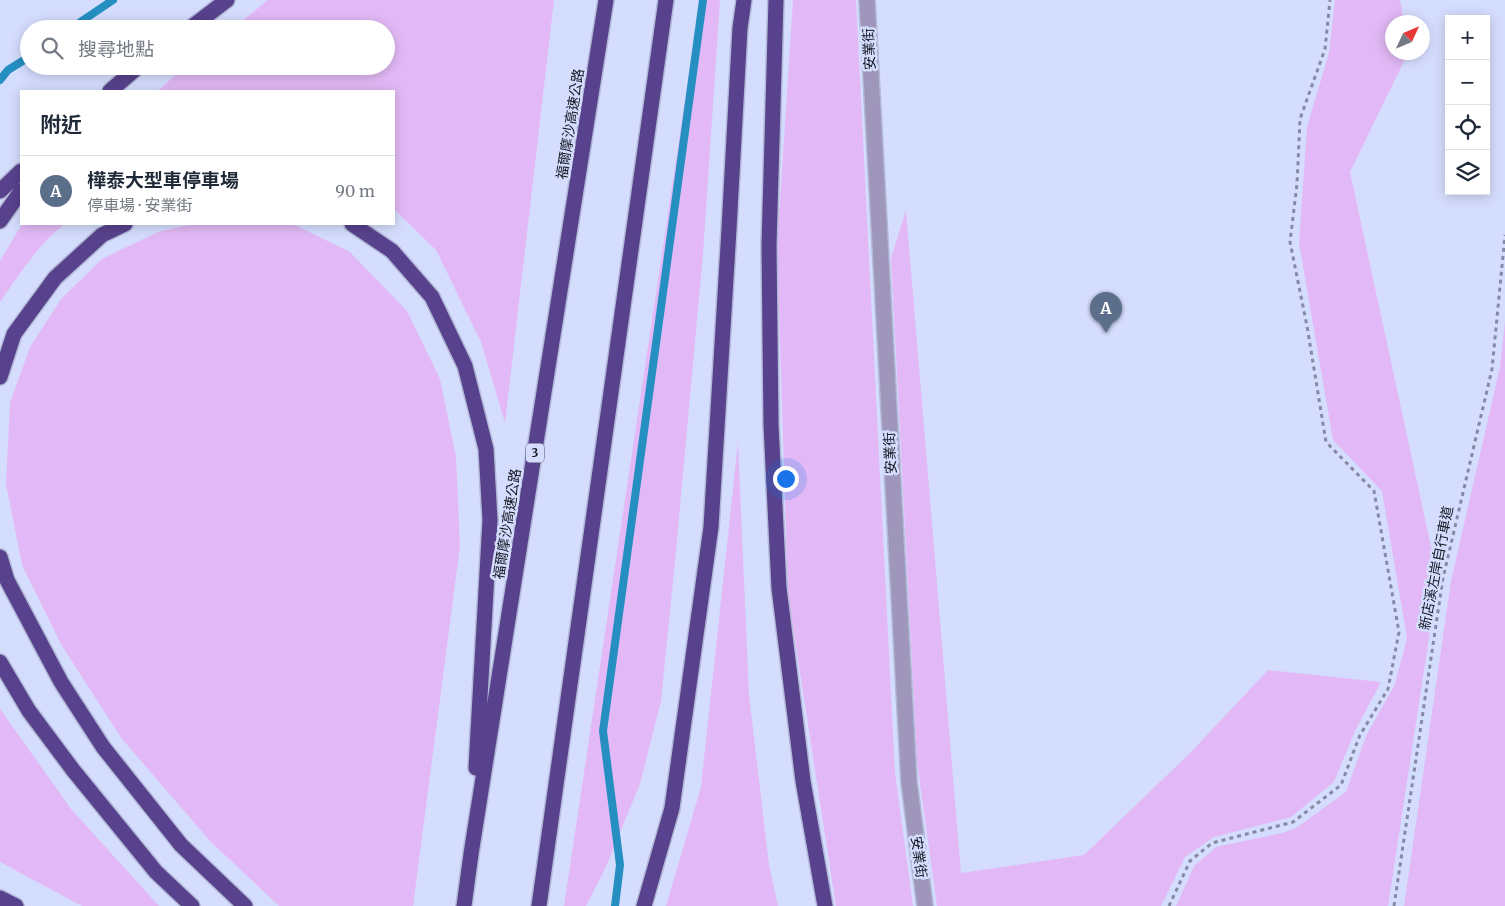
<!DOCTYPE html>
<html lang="zh-TW">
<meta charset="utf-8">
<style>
body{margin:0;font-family:Merriweather,"Noto Sans TC",serif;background:#f2f2f3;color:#1f2937}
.controls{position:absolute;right:15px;top:15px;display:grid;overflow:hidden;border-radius:0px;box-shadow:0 2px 12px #0003}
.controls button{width:45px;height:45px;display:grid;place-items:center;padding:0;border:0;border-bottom:1px solid #e0e1e3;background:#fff;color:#1f2937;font:25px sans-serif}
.compass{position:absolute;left:1385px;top:15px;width:45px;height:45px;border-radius:50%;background:#fff;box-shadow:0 2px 12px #0003;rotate:46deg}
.you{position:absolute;left:785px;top:478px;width:18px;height:18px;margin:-12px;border:4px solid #fff;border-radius:50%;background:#1a73e8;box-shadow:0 0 0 8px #1a73e833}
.badge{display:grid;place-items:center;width:32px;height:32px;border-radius:50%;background:#ea580c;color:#fff;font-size:16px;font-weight:700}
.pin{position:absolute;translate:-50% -41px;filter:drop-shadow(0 1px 2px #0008)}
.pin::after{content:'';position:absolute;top:26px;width:18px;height:15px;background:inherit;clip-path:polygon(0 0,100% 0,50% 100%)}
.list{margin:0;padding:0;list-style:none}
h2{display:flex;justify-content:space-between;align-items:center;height:65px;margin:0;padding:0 20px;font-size:21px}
h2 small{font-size:16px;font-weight:400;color:#747a83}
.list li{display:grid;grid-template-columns:32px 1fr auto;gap:15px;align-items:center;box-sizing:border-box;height:70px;padding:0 20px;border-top:1px solid #e0e1e3}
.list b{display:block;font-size:19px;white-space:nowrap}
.list p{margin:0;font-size:16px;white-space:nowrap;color:#747a83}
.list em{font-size:16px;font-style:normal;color:#747a83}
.icon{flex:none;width:28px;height:28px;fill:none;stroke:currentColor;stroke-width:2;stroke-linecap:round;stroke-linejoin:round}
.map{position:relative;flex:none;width:1505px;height:906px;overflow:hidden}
.search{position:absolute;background:#fff;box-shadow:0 2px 12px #0003;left:20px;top:20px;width:375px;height:55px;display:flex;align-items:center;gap:12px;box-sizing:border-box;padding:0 18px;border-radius:28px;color:#747a83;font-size:19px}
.panel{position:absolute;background:#fff;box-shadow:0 2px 12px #0003;left:20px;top:90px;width:375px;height:135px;border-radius:0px}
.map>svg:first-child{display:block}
.green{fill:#e2b9f6}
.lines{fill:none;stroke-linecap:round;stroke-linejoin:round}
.stream{stroke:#258fc2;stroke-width:8}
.street-casing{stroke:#b2b9d6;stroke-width:18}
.highway-casing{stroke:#b2b9d6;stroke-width:18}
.path{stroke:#848aa2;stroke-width:3;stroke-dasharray:4 4;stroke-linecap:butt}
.street{stroke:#9e96bb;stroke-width:15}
.highway{stroke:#58428d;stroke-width:15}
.labels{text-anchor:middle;stroke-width:5;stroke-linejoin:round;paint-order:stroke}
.shield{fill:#d5ddfe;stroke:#4e5264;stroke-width:1}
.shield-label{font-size:12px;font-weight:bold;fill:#141722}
.street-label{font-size:14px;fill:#141722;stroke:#d5ddfe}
</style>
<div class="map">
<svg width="1505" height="906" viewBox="0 0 1505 906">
<rect width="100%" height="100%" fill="#d5ddfe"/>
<path class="green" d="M268,0H554L505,423L481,342L436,250L394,209V91H158L185,66H386V29H232Z
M700,0H720L703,254L675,562L661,701L640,784L605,869L586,906H564Z
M793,0H856L895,773L913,906H836L788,595L777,246Z
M1335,0H1400L1404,22H1392V52L1408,53L1350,172L1438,579L1388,906H1176L1194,866L1216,847L1282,833L1296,828L1346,792L1366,736L1395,684L1407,638L1382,491L1333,440L1299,243L1307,127L1329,53Z
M906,210L961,873L1084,855L1191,752L1268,670L1381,682L1355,731L1334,782L1291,817L1214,837L1185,857L1161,906H937L917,762L891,258Z
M22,224H64C38,245 19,275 0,302V261Z
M193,224H293L350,252L407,311L440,379L456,457L460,546L413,906H279L211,842L122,739L62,646L22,565L6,484L10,403L30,347L61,299L102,259L158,232Z
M1505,321V906H1404L1451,581L1500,367Z
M738,442L749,695L769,865L778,906H666L701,787Z
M0,708L5,716L71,809L159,906H82L0,862Z"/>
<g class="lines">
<path class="stream" d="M70,29L113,0
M0,80L8,70L29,57
M615,906L620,865L603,731L703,0"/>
<g class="street-casing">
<path id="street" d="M867,0L909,782L925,906"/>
</g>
<g class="highway-casing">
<path id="highway" d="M776,0L769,245L771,425L779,588L803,781L825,906
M189,29L227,0
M110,91L139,66
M0,191L21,171
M0,221L21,191
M352,224L392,251L432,297L465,366L486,449L490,520L476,768
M0,377L14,334L55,278L102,235L125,224
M0,557L7,580L61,682L103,747L181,845L245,906
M0,662L29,711L73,770L156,872L192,906
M0,898L16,906
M464,906L471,854L606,0
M539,906L666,0
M644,906L672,808L711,527L729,229L740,28L744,0"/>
</g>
<path class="path" d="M1169,906L1190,861L1212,843L1293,822L1341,785L1360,735L1388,689L1399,632L1374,491L1326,442L1307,326L1290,242L1297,184L1300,119L1325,49L1330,0
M1394,906L1443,578L1492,369L1505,235"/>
<use href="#street" class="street"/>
<use href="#highway" class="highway"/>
</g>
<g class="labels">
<rect class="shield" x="526" y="443.5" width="18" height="19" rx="4"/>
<g class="shield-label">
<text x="535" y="457">3</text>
</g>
<g class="street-label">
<text transform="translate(869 49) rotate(-93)" y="5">安業街</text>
<text transform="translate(570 124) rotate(-81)" y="5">福爾摩沙高速公路</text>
<text transform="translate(890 453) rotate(-93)" y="5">安業街</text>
<text transform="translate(507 524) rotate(-81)" y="5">福爾摩沙高速公路</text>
<text transform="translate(1436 568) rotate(-79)" y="5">新店溪左岸自行車道</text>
<text transform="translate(919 857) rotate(82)" y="5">安業街</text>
</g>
</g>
</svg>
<div class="controls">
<button>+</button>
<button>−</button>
<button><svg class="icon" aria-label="locate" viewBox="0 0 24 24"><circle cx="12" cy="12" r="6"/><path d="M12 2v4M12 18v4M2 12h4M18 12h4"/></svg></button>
<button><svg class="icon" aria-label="layers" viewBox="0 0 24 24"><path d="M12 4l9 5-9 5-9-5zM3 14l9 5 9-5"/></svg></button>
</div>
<svg class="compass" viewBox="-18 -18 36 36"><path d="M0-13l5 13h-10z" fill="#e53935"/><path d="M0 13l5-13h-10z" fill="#747a83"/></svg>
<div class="you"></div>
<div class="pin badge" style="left:1106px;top:333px;background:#5c6f8a">A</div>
<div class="search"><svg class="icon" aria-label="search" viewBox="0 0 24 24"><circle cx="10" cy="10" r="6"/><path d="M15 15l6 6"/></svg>搜尋地點</div>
<section class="panel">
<h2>附近<small></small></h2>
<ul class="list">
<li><span class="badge" style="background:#5c6f8a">A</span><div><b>樺泰大型車停車場</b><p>停車場 · 安業街</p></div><em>90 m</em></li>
</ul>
</section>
</div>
